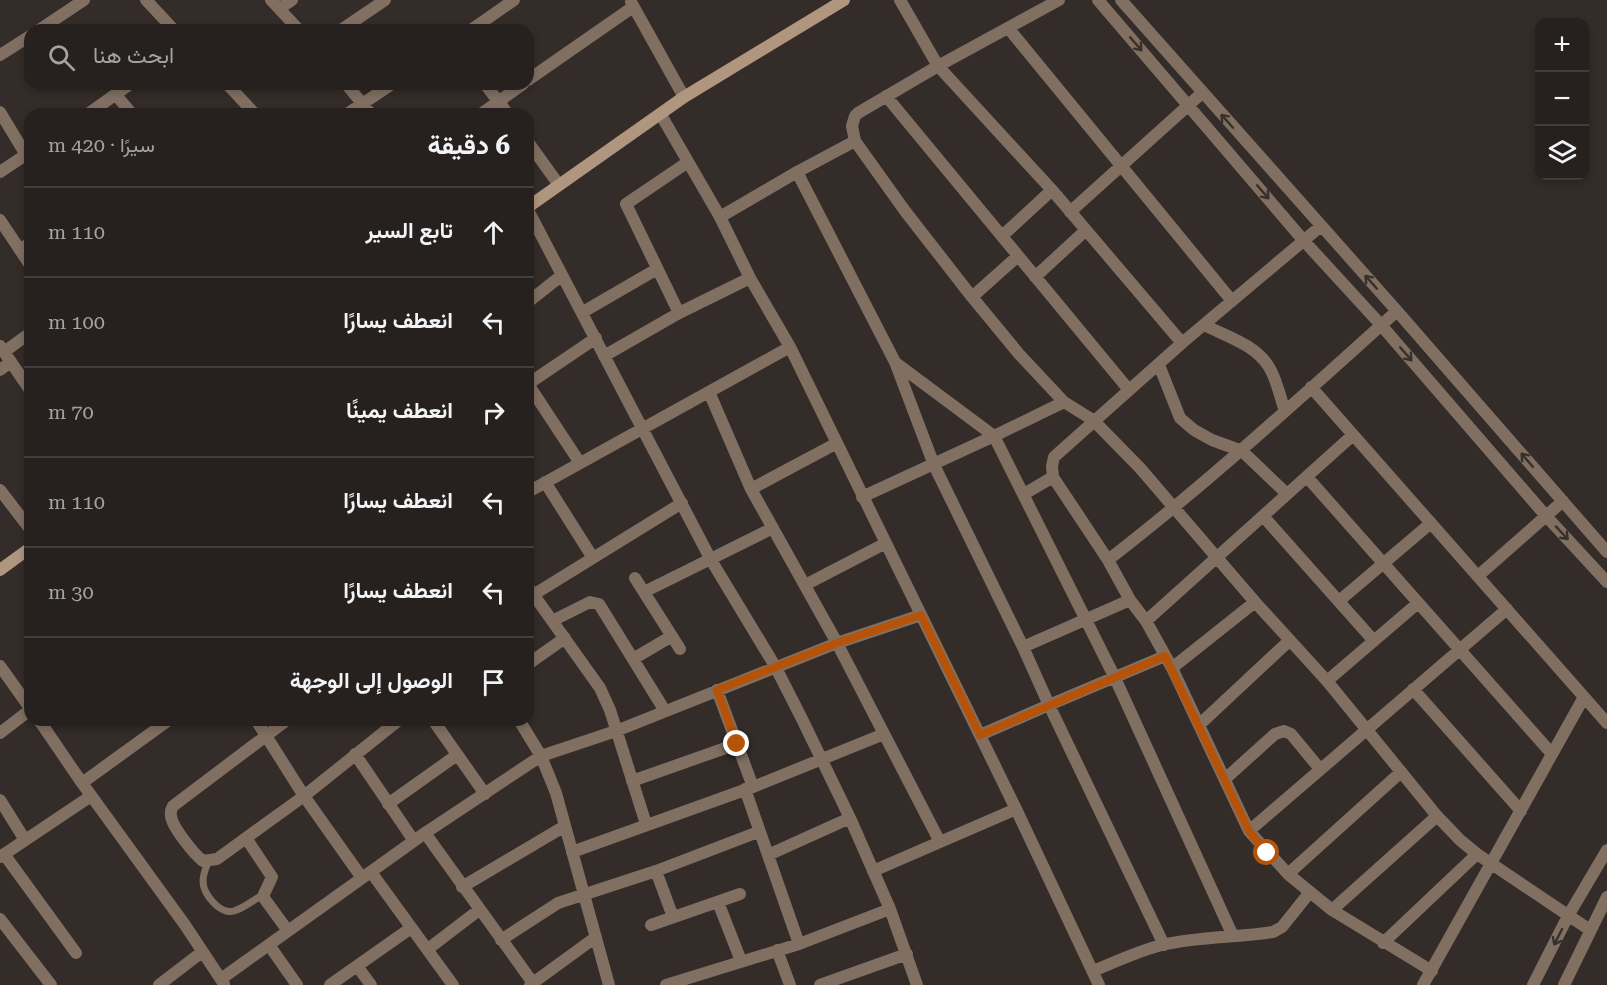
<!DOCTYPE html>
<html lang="ar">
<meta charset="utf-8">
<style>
body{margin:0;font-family:"Roboto Serif",Vazirmatn,serif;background:#2e2927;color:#f1f3f6;direction:rtl}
.controls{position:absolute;right:18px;top:18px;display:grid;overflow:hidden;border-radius:12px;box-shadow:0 3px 9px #0003}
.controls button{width:54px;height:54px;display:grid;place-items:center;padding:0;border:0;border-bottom:2px solid #423e3c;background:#26211e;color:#f1f3f6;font:30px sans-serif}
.stop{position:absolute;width:18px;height:18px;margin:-14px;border:4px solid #b45309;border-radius:50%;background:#fff}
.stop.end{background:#b45309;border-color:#fff;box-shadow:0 2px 6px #0008}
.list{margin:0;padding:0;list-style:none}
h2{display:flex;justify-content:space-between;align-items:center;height:78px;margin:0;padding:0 24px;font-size:26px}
h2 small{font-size:20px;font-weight:400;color:#a4a3a4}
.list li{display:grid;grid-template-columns:39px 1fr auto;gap:18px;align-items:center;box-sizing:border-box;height:90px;padding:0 24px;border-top:2px solid #423e3c}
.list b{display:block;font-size:22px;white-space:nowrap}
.list em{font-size:20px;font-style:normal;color:#a4a3a4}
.icon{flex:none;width:33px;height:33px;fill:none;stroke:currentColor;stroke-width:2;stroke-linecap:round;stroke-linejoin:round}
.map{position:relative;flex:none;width:1607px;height:985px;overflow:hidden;direction:ltr}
.search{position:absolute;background:#26211e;box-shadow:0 3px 9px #0003;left:24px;top:24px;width:510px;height:66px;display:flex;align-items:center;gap:15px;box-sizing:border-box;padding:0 21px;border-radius:18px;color:#a4a3a4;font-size:22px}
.panel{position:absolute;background:#26211e;box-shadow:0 3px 9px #0003;left:24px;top:108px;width:510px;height:618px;border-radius:18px;direction:rtl}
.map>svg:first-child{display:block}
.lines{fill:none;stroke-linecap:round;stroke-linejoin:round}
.lane{stroke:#817062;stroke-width:7}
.street{stroke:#817062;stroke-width:12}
.secondary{stroke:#b0967f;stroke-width:12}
.oneway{stroke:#38302b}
.route{stroke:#b45309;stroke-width:8}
</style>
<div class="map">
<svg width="1607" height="985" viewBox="0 0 1607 985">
<rect width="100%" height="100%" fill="#332c28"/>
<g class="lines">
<path class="lane" d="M208,862C206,868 203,874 203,881C203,894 220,915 234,911C244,908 255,899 264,894"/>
<path class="street" d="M146,0L174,30
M271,0L299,30
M900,0L938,66L1052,190L1182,343
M1059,0L938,66L858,113L855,116L852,126L855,141L905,211L972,297L1019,354L1064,402L1093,420L1140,468L1255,602L1327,681L1437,816L1460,840L1477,854L1590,930
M1098,0L1304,241L1381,325L1546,516L1607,582
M1121,0L1397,311L1607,552
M631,2L684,97
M280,8L292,0
M1009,29L1232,301
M39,30L84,0
M341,30L385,0
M471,30L514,0
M0,55L30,36
M528,80L633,7
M227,84L255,114
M346,84L371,114
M485,84L508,114
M116,95L132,114
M886,96L1129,390
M0,112L26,155
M88,114L130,84
M347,114L392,84
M481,114L523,84
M661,115L720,217L750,278L790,347L1016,809L1099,985
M528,142L559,185
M0,172L30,152
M797,172L855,141
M528,210L711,560L775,666L802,719L850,818L890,909L917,985
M1070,212L1202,93
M720,217L797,172L895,362L934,465L1023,647L1049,705L980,735
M0,220L30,265
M1002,236L1052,190
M20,250L30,243
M1035,277L1085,231
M972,297L1018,256
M528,302L561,276
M1397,311C1302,396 1209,482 1108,560L1130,600L1146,621L1172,668L1249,831L1288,874L1332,910L1432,971
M583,312L657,269
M679,313L626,204L688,162
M1204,325C1226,336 1256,345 1269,367C1277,380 1280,397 1285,411
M0,346L30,390
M4,352L30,333
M604,356L679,313L750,278
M896,363L994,436L1115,678L1233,936
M1159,365L1180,418L1194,430L1212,440L1242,451L1287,494
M0,370L11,362
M528,384L580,463
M528,384L596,338
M1311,387L1607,723
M709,392L751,489L837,643L940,842
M1307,477L1552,754
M545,482L593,558
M751,489L837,443
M0,490L30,529
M528,492L790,347
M1024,494L1053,477
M862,497L994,436L1064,402
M1263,516L1374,641
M1108,560L1053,477L1052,466L1054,457L1182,343L1321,226
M1478,576L1563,501
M635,578L680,649
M805,585L886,543
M528,587L600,688L610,710L646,824
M644,592L773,528
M533,595L682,503
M1339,601L1431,523
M552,621L590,602L599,604L665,711
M1146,621L1353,435
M1023,647L1130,600
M633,659L672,636
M528,664L565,638
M0,666L30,708
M1172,668L1255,602
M1327,681L1418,603
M1413,689L1521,811
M717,690L753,787
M39,720L82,783L185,925L224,984
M256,720L304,796L362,878
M287,720L173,806C171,810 170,811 171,816C172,827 194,854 203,861L217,859L304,796L399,720
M433,720L485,794
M519,720L541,756L556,793L609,985
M1199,725L1290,640
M0,733L30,710
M355,754L414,841
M1225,779L1275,734L1284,731L1291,734L1320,769
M632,781L737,744
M82,783L169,720
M745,789L799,944
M0,800L25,840
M388,804L457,755
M1249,831L1507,609
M425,833L533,983
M246,838L272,877L264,894V898L288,931
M572,852L753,787L884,734
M4,854L76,953
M768,855L850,818
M0,857L91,796
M656,871L673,917
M873,871L1016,809
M371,872L453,985
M1288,874L1401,772
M462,887L565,826
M718,902L741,961
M1332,910L1437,816
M0,919L51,985
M651,925L740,894
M501,940L558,903L656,871L758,832
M1383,943L1477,854
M269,945L297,985
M1164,945L1049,705L1165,656
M428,949L479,910
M777,950L790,985
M357,966L371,985
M1093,971C1115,962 1138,951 1162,945C1199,936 1236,938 1273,932L1282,927L1310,892
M221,979L425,833L541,756L616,731L837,643L921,615
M159,985L202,952
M330,985L411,928
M530,985L596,937
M666,985L799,944L890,909
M820,985L907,954
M1423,985L1584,697
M1533,985L1568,916L1607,850
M1564,985L1607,897"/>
<path class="secondary" d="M528,207L684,97L844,0
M0,570L30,548"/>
</g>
<defs><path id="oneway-shaft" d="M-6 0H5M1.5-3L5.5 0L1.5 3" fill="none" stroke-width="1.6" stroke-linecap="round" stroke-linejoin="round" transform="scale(1.5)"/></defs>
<g class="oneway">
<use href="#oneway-shaft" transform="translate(1136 44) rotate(49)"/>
<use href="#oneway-shaft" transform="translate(1227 121) rotate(-132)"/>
<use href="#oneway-shaft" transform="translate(1263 192) rotate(49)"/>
<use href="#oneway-shaft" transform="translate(1371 282) rotate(-132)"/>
<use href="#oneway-shaft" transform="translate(1406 354) rotate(49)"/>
<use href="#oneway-shaft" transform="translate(1527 460) rotate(-131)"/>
<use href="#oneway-shaft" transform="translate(1562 533) rotate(47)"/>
<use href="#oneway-shaft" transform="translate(1558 937) rotate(117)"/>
</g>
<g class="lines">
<path class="route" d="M737,744L717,690L837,643L921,615L980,735L1165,656L1249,831L1267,853"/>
</g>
</svg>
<div class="controls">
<button>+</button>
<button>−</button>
<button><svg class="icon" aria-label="layers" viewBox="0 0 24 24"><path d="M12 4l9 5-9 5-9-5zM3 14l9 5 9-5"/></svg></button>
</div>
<div class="stop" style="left:1267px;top:853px"></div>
<div class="stop end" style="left:737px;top:744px"></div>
<div class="search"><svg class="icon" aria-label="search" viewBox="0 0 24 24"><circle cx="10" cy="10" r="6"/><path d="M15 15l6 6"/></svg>ابحث هنا</div>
<section class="panel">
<h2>6 دقيقة<small>سيرًا · 420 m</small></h2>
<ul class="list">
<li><svg class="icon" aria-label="ahead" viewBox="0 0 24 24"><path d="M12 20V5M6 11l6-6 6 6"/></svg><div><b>تابع السير</b></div><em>110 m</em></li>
<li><svg class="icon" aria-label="left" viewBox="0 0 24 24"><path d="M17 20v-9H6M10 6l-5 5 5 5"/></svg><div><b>انعطف يسارًا</b></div><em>100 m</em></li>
<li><svg class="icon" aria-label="right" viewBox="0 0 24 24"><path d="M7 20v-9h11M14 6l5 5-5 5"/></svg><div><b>انعطف يمينًا</b></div><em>70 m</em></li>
<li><svg class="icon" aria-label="left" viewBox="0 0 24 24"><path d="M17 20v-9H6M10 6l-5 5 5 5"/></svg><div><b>انعطف يسارًا</b></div><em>110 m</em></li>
<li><svg class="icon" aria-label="left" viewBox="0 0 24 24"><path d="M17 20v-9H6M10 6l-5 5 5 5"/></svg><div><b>انعطف يسارًا</b></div><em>30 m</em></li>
<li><svg class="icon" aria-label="arrive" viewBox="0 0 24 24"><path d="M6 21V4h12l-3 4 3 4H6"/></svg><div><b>الوصول إلى الوجهة</b></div></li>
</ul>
</section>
</div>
